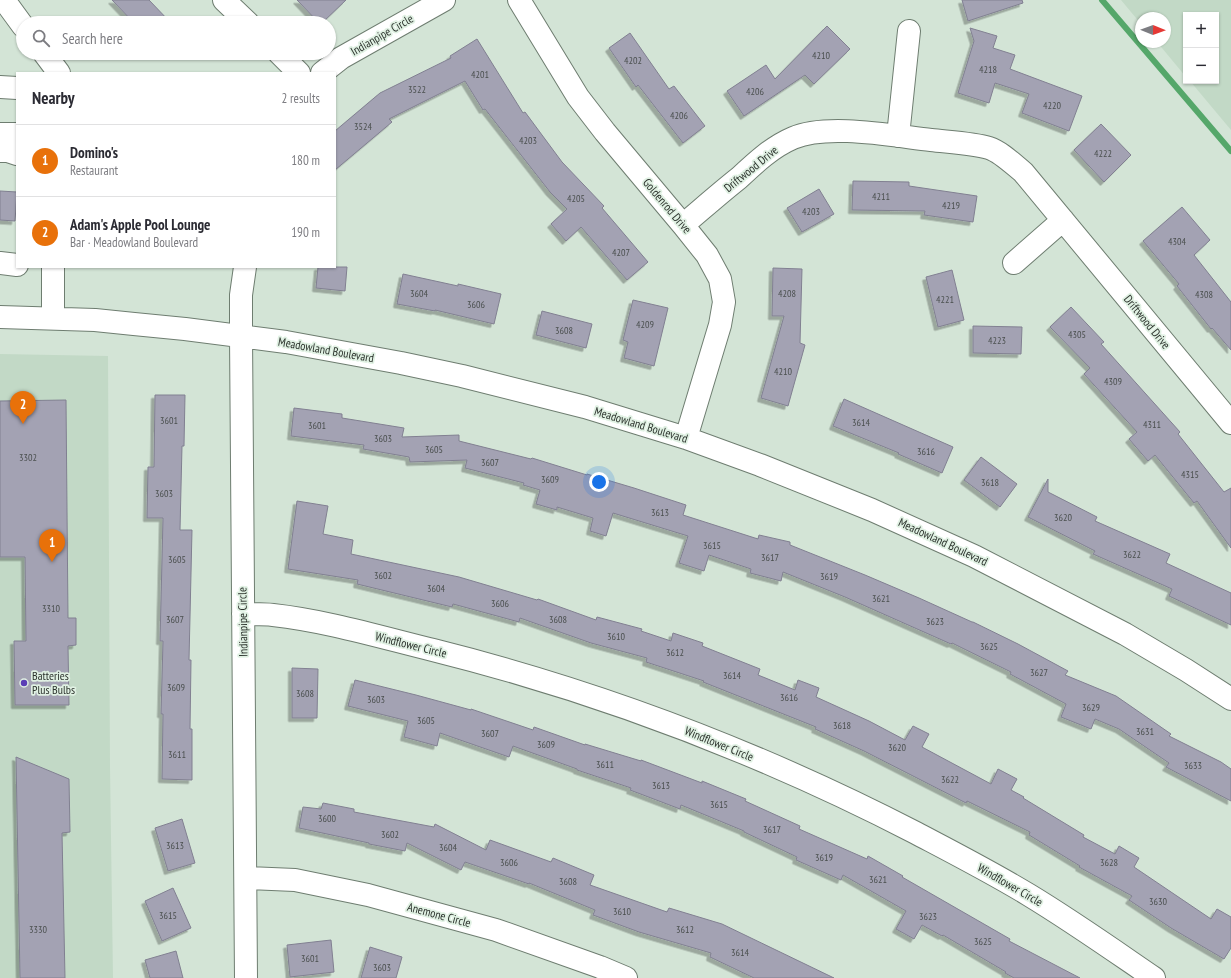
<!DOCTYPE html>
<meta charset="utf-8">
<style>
body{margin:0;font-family:"PT Sans Narrow",sans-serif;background:#f2f2f3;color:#2b2b33}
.controls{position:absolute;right:12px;top:12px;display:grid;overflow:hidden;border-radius:0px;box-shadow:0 1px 3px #0004}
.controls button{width:36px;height:36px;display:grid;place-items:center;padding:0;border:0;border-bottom:1px solid #e1e1e2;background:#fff;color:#2b2b33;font:20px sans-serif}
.compass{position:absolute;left:1135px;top:12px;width:36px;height:36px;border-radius:50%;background:#fff;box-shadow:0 1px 3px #0004;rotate:91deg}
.you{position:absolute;left:599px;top:482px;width:14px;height:14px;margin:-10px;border:3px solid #fff;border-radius:50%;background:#1a73e8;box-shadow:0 0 0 6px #1a73e833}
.badge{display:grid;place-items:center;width:26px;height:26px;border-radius:50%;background:#5b3eb6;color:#fff;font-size:13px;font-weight:700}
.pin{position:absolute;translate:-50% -33px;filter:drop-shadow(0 1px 2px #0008)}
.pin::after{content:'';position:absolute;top:21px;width:14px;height:12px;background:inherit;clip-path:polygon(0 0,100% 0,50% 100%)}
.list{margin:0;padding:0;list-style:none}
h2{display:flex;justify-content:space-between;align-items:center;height:52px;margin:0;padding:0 16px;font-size:17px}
h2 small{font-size:13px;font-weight:400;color:#7c7c81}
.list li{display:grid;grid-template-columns:26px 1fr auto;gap:12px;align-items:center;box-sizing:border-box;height:72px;padding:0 16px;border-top:1px solid #e1e1e2}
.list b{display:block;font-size:15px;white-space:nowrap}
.list p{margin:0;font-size:13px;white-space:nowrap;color:#7c7c81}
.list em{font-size:13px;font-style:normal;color:#7c7c81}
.icon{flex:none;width:22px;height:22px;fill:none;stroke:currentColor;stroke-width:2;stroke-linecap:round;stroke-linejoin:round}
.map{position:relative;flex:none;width:1231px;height:978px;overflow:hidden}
.search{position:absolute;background:#fff;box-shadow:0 1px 3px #0004;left:16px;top:16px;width:320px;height:44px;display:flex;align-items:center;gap:10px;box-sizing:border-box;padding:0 14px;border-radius:22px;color:#7c7c81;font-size:15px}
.panel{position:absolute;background:#fff;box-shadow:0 1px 3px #0004;left:16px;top:72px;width:320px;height:196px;border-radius:0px}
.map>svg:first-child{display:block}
.built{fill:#c2d9c6}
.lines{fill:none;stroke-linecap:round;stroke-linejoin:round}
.stream{stroke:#55a76a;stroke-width:6}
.building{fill:#a3a2b3;stroke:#818091;filter:url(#shadow)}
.minor-casing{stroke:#6e7d70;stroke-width:24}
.minor{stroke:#fff;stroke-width:22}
.poi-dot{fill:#5b3eb6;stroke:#e0f1e3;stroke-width:1.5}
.labels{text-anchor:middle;stroke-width:3.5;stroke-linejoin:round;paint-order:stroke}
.number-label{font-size:10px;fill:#4a4f4e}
.street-label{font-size:12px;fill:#2c332d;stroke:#e0f1e3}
.poi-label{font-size:12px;fill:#2c332d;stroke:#e0f1e3;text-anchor:start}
</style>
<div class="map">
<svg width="1231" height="978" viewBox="0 0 1231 978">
<defs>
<filter id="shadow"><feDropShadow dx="-3.5" dy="3.5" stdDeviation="0" flood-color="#0004"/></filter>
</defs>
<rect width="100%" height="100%" fill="#d3e4d6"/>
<path class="built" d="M1121,0H1231V130L1190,81H1216V15H1186V77L1157,42H1165V18H1141V24Z
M0,354L108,356L110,767L113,978H0Z"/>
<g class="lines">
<path class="stream" d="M1102,0L1231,151"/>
</g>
<path class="building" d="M112,0H149L171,23H134Z
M297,0H346L322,23H319Z
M962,0H1022L1023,3L968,21Z
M827,26L850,49L814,84L805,75L744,116L727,91L766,65L775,79Z
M970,28L997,36L993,48L1015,55L1010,69L1082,96L1069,131L1022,113L1029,94L995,83L989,103L958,93L974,41Z
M630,33L669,89L674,86L705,126L683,143L638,85L636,87L609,48Z
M477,39L523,113L525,112L562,162L604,206L602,208L648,262L627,280L581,227L566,241L551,224L567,209L550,192L485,109L483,110L465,81L389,119L392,122L335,170V131L380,93L451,58L450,56Z
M1101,124L1131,155L1104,182L1074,150Z
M853,181L909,182V186L977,196L973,222L924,215L925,211L852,210Z
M819,189L834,214L802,232L787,208Z
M0,191L17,192L15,221L0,220Z
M1182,207L1210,240L1194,255L1231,302V350L1212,328L1211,329L1177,286L1179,284L1143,241Z
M318,267H347L345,291L316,288Z
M773,268L802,269L800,343L805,345L788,406L761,398L784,316H772Z
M952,270L964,320L938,327L926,277Z
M403,274L458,286V284L501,294L494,324L435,310V311L397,304Z
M633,300L668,308L654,366L624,358L628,342L623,340Z
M1071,307L1104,342L1101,344L1180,432L1178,434L1224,492L1231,488V548L1197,501L1194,503L1155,455L1148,461L1129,439L1137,432L1084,374L1090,368L1050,327Z
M542,311L592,324L586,348L536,335Z
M973,326L1022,327L1021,354L973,353Z
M155,395H185L184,446H182L180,530H192L189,660H191L190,729H192V780L162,779L163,714H161L163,641H160L163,518H147L148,467H154Z
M844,399L953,447L942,473L898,454L899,453L833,426Z
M66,400L68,618H76V645L68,646L69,705H15L14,641H26L25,557H0V401Z
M294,408L342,414V418L404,428L402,437L459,435V441L531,459L532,458L587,475V474L634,488L686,505L683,515L758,539L759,535L790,542V545L865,575L919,598L972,622H973L1018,644L1068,671L1065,675L1116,696L1171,734L1169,736L1221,762L1231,769V801L1166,767L1169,763L1119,729L1095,719L1091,729L1061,717L1066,704L1010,674L1011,672L952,643L951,644L845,597L783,572L781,581L750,573L751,569L709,555L704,571L679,563L688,536L613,513L606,536L590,531L593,518L557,507V510L536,504L540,490L523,485L524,483L465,468L467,460L410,462L409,457L363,449L364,445L291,436Z
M981,457L1017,484L1000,507L964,480Z
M1048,479V492L1097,517L1095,521L1170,554L1166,563L1231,593V625L1169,596L1172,589L1093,554L1095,551L1028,517Z
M297,501L328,506L323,534L353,540L351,554L459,577L537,600L538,599L596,620L597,617L642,629L641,631L671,641L673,633L703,643L702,646L760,669L758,675L795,690L798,680L819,688L816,697L869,721L905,740L913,726L929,734L922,747L991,784L998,769L1017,779L1011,790L1024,797L1023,798L1084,835L1083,837L1115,854L1119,846L1139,858L1134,867L1211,919L1217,909L1231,917V948L1224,959L1171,928L1129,900L1132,896L1079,867L1080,866L1029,835L1030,832L967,801L966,803L864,751L815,729L816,727L703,682L704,681L646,662L647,658L591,643L520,618L519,622L453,604L452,607L357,584L358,580L288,569Z
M292,668L318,669L317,718H292Z
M355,680L416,695L471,710V709L533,730L534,727L585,745V744L641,761V760L702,783V781L746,799L745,801L800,826L799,829L867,859L868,856L903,876L902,877L1010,939L1009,941L1080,978H1014L1005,973L1006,972L943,935L942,936L922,925L914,939L896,929L906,911L843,875L841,880L796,860L797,857L744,832V831L681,805L680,809L630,790L631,788L577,770V769L513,746L509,757L440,733L437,746L404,737L408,721L348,706Z
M16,757L69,779L70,832L62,833L65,978H20Z
M323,803L354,809V812L434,827L435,824L486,850L490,840L551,862L553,858L594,875L590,885L667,912L669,908L722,924L834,978H754L710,957L711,953L639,932L593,915L595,910L529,883V884L465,862L461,870L407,843L405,851L369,844V843L299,828L303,807L321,809Z
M182,819L195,863L168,871L155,828Z
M173,888L191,928L162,941L145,901Z
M331,940L334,972L290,977L287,945Z
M370,947L402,957L396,978H361Z
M176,951L183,978H150L145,960Z"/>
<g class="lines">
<g class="minor-casing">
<path id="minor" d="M4,0L23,26
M224,0L248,23
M519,0L578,97L605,132L683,225L707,255L720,279L724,302L720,325L686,438
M44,53L59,73
M279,53L299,73
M322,73L341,58L444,0
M0,87L17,88
M0,134H17
M898,136L909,31
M0,151H8L17,154
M683,225C702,209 720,193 739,178C755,163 772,147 793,138C827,123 894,136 931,140C948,142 973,143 989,148C1001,152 1013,164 1023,172L1231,423
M0,263L17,265
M1014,263L1063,220
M245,267L241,295V336L246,978
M0,317L95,320L134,324L185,329L286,342L401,363L462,376L585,407L686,438L760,465L872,510L974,556L1125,634L1186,670L1231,699
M53,318V268
M243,614C253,614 263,614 273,615C327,621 380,637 433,650C601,692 763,754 916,833C954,853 993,873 1029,895C1072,921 1113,950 1154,978
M246,878L295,880L368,895L496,930L600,967L626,978"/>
</g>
<use href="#minor" class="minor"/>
</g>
<circle class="poi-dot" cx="24" cy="683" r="4"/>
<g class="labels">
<g class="number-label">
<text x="821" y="59">4210</text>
<text x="633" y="64">4202</text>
<text x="988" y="73">4218</text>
<text x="480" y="78">4201</text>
<text x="417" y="93">3522</text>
<text x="755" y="95">4206</text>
<text x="1052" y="109">4220</text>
<text x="679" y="119">4206</text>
<text x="363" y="130">3524</text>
<text x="528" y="144">4203</text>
<text x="1103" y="157">4222</text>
<text x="881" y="200">4211</text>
<text x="576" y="202">4205</text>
<text x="951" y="209">4219</text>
<text x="811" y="215">4203</text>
<text x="1177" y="245">4304</text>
<text x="621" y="256">4207</text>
<text x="419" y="297">3604</text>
<text x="787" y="297">4208</text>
<text x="1204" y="298">4308</text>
<text x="945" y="303">4221</text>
<text x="476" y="308">3606</text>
<text x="645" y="328">4209</text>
<text x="564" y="334">3608</text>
<text x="1077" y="338">4305</text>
<text x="997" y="344">4223</text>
<text x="783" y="375">4210</text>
<text x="1113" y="385">4309</text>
<text x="169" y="424">3601</text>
<text x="861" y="426">3614</text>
<text x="1152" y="428">4311</text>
<text x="317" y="429">3601</text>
<text x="383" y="442">3603</text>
<text x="434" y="453">3605</text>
<text x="926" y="455">3616</text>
<text x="28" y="461">3302</text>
<text x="490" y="466">3607</text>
<text x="1190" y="478">4315</text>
<text x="550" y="483">3609</text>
<text x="990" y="486">3618</text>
<text x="164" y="497">3603</text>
<text x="660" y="516">3613</text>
<text x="1063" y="521">3620</text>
<text x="712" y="549">3615</text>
<text x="1132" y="558">3622</text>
<text x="770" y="561">3617</text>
<text x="177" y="563">3605</text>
<text x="383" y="579">3602</text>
<text x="829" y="580">3619</text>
<text x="436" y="592">3604</text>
<text x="881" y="602">3621</text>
<text x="500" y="607">3606</text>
<text x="51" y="612">3310</text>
<text x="175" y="623">3607</text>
<text x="558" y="623">3608</text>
<text x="935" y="625">3623</text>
<text x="616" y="640">3610</text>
<text x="989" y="650">3625</text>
<text x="675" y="656">3612</text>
<text x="1039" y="676">3627</text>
<text x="732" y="679">3614</text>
<text x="176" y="691">3609</text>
<text x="305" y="697">3608</text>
<text x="789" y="701">3616</text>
<text x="376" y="703">3603</text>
<text x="1091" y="711">3629</text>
<text x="426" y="724">3605</text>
<text x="842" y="729">3618</text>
<text x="1145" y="735">3631</text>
<text x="490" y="737">3607</text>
<text x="546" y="748">3609</text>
<text x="897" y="751">3620</text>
<text x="177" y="758">3611</text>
<text x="605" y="768">3611</text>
<text x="1193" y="769">3633</text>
<text x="950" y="783">3622</text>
<text x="661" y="789">3613</text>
<text x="719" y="808">3615</text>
<text x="327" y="822">3600</text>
<text x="772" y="833">3617</text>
<text x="390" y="838">3602</text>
<text x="175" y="849">3613</text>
<text x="448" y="851">3604</text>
<text x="824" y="861">3619</text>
<text x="509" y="866">3606</text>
<text x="1109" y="866">3628</text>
<text x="878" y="883">3621</text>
<text x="568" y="885">3608</text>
<text x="1158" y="905">3630</text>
<text x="622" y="915">3610</text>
<text x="168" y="919">3615</text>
<text x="928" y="920">3623</text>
<text x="38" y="933">3330</text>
<text x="685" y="933">3612</text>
<text x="983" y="945">3625</text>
<text x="740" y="956">3614</text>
<text x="310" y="962">3601</text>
<text x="382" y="971">3603</text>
</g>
<g class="street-label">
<text transform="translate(382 35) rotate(-30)" y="4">Indianpipe Circle</text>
<text transform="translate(751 169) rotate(-39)" y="4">Driftwood Drive</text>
<text transform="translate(667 206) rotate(50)" y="4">Goldenrod Drive</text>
<text transform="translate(1147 322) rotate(51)" y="4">Driftwood Drive</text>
<text transform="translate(326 350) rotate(10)" y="4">Meadowland Boulevard</text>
<text transform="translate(641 425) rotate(17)" y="4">Meadowland Boulevard</text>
<text transform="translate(943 542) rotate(25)" y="4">Meadowland Boulevard</text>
<text transform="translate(243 622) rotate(-91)" y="4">Indianpipe Circle</text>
<text transform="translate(411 645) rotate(14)" y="4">Windflower Circle</text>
<text transform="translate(719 744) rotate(22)" y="4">Windflower Circle</text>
<text transform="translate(1010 885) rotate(30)" y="4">Windflower Circle</text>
<text transform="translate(439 915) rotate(15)" y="4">Anemone Circle</text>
</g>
<g class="poi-label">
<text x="32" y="680">Batteries<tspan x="32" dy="14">Plus Bulbs</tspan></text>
</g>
</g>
</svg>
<div class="controls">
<button>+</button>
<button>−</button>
</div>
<svg class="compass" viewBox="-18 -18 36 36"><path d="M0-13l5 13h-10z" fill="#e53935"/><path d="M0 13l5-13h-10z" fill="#7c7c81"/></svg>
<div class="you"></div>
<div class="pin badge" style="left:52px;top:562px;background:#e8710a">1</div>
<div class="pin badge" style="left:23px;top:424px;background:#e8710a">2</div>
<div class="search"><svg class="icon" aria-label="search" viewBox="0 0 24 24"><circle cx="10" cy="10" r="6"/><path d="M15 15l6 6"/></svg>Search here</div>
<section class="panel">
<h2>Nearby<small>2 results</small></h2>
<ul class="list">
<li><span class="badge" style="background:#e8710a">1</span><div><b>Domino's</b><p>Restaurant</p></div><em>180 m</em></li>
<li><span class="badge" style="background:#e8710a">2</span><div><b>Adam's Apple Pool Lounge</b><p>Bar · Meadowland Boulevard</p></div><em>190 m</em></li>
</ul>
</section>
</div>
